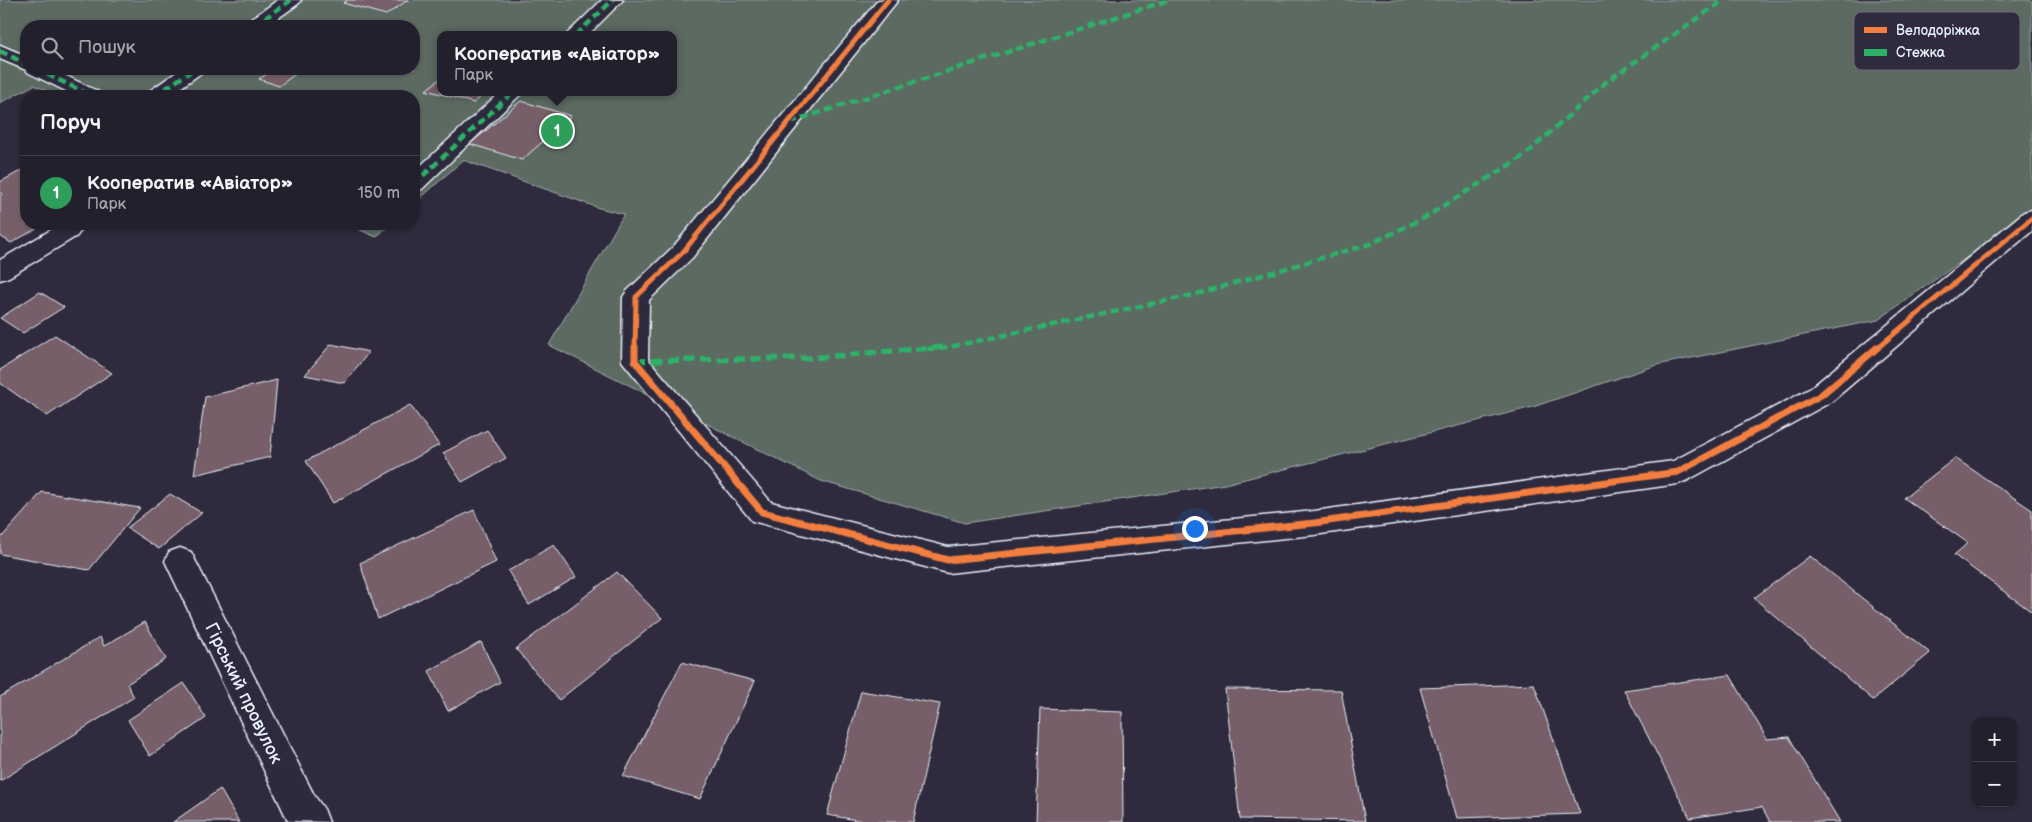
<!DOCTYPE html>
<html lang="uk">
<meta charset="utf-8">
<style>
body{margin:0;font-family:"Balsamiq Sans",sans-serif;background:#2f2d3a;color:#f1f3f6}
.controls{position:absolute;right:15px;bottom:15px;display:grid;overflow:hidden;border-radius:10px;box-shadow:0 1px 4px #0004}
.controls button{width:45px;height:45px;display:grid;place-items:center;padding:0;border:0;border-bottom:1px solid #403e4a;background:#23202e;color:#f1f3f6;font:25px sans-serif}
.you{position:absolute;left:1194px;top:528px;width:18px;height:18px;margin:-12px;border:4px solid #fff;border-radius:50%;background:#1a73e8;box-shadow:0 0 0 8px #1a73e833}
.badge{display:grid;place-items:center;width:32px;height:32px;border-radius:50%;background:#db2777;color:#fff;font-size:16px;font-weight:700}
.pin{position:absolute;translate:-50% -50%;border:2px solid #fff;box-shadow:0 1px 5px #0006}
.popup{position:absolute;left:437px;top:31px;width:240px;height:65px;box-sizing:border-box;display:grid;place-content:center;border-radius:10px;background:#23202e;filter:drop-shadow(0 1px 4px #0005);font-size:16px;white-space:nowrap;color:#a3a3aa}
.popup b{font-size:19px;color:#f1f3f6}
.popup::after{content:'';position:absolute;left:50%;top:100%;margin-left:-10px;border:10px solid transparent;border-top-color:#23202e}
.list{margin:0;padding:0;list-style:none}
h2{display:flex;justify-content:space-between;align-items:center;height:65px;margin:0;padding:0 20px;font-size:21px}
h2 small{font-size:16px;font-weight:400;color:#a3a3aa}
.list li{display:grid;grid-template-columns:32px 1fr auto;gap:15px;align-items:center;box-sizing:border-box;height:75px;padding:0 20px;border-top:1px solid #403e4a}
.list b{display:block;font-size:19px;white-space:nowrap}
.list p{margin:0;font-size:16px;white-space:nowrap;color:#a3a3aa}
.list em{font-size:16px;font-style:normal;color:#a3a3aa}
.icon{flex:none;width:28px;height:28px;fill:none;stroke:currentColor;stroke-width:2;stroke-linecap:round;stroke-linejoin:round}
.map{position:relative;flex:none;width:2032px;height:822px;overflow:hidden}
.search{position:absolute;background:#23202e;box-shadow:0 1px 4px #0004;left:20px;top:20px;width:400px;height:55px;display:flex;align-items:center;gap:12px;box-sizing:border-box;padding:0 18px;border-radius:20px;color:#a3a3aa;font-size:19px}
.panel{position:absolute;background:#23202e;box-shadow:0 1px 4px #0004;left:20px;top:90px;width:400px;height:140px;border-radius:20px}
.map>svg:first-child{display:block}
.green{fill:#5b6b62;stroke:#a2aead;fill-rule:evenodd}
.building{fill:#765e69;stroke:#e8f1f8}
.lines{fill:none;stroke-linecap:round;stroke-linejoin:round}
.minor-casing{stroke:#e8f1f8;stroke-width:3}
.minor{fill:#2f2a3d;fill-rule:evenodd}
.quiet-far1{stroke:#2db169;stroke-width:4.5;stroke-dasharray:8 4.5;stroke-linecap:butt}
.quiet{stroke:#2db169;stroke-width:5.5;stroke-dasharray:11 5.5;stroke-linecap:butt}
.cycleway-far1-casing{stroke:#2f2a3d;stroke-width:8}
.cycleway-casing{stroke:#2f2a3d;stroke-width:10}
.cycleway-far1{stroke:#f27e40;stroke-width:5}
.cycleway{stroke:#f27e40;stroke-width:7}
.labels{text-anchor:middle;stroke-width:4.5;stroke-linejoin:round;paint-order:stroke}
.near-street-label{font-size:18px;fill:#e8f1f8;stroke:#2f2a3d}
.key{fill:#2f2a3d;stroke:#666675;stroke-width:1}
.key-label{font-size:14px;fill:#e8f1f8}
</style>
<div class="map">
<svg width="2032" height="822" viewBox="0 0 2032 822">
<rect width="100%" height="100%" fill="#2f2a3d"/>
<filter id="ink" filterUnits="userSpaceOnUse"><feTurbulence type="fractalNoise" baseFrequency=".02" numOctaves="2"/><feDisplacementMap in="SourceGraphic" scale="10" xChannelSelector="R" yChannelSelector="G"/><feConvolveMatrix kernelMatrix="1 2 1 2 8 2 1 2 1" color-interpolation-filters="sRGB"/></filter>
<g filter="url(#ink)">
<path class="green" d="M0,0H2032V211L1878,320L1657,365L1533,407L1225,484L965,523L821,481L549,345L624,214L599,208L463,160L414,204V96H59L34,85L0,103ZM26,26H414V69H26ZM441,35H673V92H441Z
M347,224H391L376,237Z"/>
<path class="building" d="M348,0H408L386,15L343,3Z
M275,69H287L298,72L279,86L259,79Z
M441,78V92H486L474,103L426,90Z
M521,101L571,116L522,160L470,144Z
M26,168V224H45L11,243L0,236V196L2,194L0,193V182Z
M40,292L64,307L23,333L0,318Z
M55,335L112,373L47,416L0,383V370Z
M331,344L369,352L344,383L305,375Z
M277,380L270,457L194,475L205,397Z
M410,405L439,445L333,503L306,461Z
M487,430L506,458L462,482L443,453Z
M1955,458L2032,510V612L1954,555L1968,543L1904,498Z
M42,492L140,508L89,570L0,554V539Z
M170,494L202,513L159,549L127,528Z
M474,510L496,562L378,619L360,563Z
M554,545L576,577L529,605L508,571Z
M1810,556L1930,653L1873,700L1754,598Z
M617,572L662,618L559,700L516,649Z
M145,622L166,659L127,684L134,697L0,781V697L100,637L104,646Z
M481,642L500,682L448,711L429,671Z
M682,662L755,681L700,799L623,776Z
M1730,675L1767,739L1789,737L1840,822H1770L1762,807L1690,818L1624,690Z
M184,683L206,718L150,756L128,720Z
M1534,684L1580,814L1457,818L1420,688Z
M1225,689L1341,690L1365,821L1240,819Z
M861,691L940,704L913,822H869L827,815Z
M1040,709L1122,712L1123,822H1036Z
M220,789L239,822H173Z"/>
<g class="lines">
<g class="minor-casing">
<path id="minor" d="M278,0H301L298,4L267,26H244L247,22Z
M602,0H623L588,35H566Z
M878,0H898L692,258L649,300L648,359L771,502L948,547L1314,511L1673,461L1811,388L2024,212L2032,210V231L1831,402L1688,480L1678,484L1314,535L948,573L752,521L622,361L623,297L627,291L674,246Z
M0,45L26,56V69H52L99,92L103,96H76L29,73L26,70L0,59Z
M181,69H204L201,73L169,96H145L148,92Z
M500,92H523L422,189L414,191V172Z
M61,224H75L81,230L77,236L9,277L0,280V260Z
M180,548L191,552L314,795L324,809L329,822L288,821L165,561L169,552Z"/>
</g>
<use href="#minor" class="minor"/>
<path class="quiet-far1" d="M254,26L291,0
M576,35L613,0
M0,51L26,64
M36,69L92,96
M155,96L194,69
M790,122L1169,0
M414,184L513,92
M927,349L949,347L1193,295L1370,244L1424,218L1524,156L1606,82L1724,0"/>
<path class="quiet" d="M635,361L809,358L943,347"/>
<g class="cycleway-far1-casing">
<path id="cycleway-far1" d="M635,349L636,297L683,252L888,0
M1876,349L2032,218"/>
</g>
<g class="cycleway-casing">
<path id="cycleway" d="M635,347V361L762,512L948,560L1314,523L1678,472L1821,395L1878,347"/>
</g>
<use href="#cycleway-far1" class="cycleway-far1"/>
<use href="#cycleway" class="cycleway"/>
</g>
</g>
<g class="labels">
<g class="near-street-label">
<text transform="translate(244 693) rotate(64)" y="6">Гірський провулок</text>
</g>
</g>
<rect x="1854" y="12" width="166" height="58" rx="8" class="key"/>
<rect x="1864" y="27" width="23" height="6" fill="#f27e40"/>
<rect x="1864" y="49" width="23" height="7" fill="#2db169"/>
<g class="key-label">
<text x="1896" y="35">Велодоріжка</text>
<text x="1896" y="57">Стежка</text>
</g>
</svg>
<div class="controls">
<button>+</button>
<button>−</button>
</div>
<div class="you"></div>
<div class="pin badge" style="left:557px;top:131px;background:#2e9e5b">1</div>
<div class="popup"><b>Кооператив «Авіатор»</b>Парк</div>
<div class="search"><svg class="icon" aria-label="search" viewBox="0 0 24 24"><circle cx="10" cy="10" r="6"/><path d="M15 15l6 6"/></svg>Пошук</div>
<section class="panel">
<h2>Поруч<small></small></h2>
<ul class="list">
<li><span class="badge" style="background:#2e9e5b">1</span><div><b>Кооператив «Авіатор»</b><p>Парк</p></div><em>150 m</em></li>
</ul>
</section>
</div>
